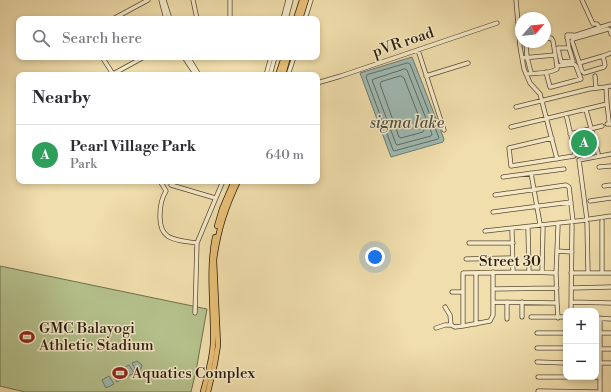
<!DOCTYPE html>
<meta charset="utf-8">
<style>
body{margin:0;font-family:"Libre Bodoni",serif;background:#f2f2f3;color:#2b2b33}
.controls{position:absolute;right:12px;bottom:12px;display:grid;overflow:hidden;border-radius:8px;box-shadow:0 2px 6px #0003}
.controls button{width:36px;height:36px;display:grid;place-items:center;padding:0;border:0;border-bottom:1px solid #e1e1e2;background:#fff;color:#2b2b33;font:20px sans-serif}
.compass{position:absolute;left:515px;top:12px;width:36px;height:36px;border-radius:50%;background:#fff;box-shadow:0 2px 6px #0003;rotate:62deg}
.you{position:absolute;left:375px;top:257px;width:14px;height:14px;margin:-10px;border:3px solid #fff;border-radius:50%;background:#1a73e8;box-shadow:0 0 0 6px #1a73e833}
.badge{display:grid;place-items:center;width:26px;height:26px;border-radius:50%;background:#8f2418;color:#fff;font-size:13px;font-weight:700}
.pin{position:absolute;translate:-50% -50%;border:2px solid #fff;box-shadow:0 1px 4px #0006}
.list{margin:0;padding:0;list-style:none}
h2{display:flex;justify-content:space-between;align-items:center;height:52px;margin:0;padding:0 16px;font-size:17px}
h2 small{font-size:13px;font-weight:400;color:#7c7c81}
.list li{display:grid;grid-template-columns:26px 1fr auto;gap:12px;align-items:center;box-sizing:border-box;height:60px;padding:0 16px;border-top:1px solid #e1e1e2}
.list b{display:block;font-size:15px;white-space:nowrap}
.list p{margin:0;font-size:13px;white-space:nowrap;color:#7c7c81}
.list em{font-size:13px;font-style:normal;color:#7c7c81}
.icon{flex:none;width:22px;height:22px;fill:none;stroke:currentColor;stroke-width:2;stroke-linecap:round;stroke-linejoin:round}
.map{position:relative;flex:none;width:611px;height:392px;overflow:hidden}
.search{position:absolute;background:#fff;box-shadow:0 2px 6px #0003;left:16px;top:16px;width:304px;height:44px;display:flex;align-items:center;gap:10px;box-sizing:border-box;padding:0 14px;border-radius:8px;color:#7c7c81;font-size:15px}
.panel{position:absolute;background:#fff;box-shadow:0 2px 6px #0003;left:16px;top:72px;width:304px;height:112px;border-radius:8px}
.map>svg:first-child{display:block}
.green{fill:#b5c28d;stroke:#6f6e4c}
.water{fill:#9ebab4;stroke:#6f7a71}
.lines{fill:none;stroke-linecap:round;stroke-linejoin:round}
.shore{stroke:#646a60;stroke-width:1}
.minor-casing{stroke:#5b4b34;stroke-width:5}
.major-casing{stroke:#291a0c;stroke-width:6}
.minor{stroke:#f5eac9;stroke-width:3.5}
.major{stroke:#e8bf76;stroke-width:4.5}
.labels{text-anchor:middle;stroke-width:3;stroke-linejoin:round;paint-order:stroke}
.street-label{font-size:15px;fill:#291a0c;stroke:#f5eac9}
.poi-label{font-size:15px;fill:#291a0c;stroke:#f5eac9;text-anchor:start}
.water-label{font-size:16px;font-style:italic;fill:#525247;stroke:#f5eac9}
</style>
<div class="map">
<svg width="611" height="392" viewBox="0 0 611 392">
<rect width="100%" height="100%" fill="#f0deac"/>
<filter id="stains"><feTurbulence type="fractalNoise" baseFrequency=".005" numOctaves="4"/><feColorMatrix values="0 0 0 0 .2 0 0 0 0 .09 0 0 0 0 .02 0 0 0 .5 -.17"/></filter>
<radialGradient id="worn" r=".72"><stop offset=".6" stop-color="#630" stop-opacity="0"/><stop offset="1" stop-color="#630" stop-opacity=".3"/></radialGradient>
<path class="green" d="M591,130L596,151L576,154L572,135Z
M0,266L207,309L196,371L191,392H25L0,386Z"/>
<path class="water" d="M412,57L444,139L443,142L391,157L360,73Z
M137,361L142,365L141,369L136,371L132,363Z
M129,365L134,373L117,382L112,374Z
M109,376L114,384L106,388L102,380Z"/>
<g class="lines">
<path class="shore" d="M408,63L410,64L439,138L438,139L394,151L393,150L366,77L367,75Z
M405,69L407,70L432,134L431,136L397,145L396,144L372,80L374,79Z
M401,76L404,78L424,130L423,132L401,138L399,137L380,84L381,82Z"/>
<g class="minor-casing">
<path id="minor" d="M161,0L166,19
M164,0L170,19
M193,0L197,19
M516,0L520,47L524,69L530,83L540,94L557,159
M582,0L593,24H597L599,27
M113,19L148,0
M230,19V0
M283,19L288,0
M286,19L291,0
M305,19L311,0
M611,34L610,30L608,29L573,39L572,41L582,71L584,73L604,67L605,65L603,56L611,53
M567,38L611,24
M545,39L551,38L553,41L557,66
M526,42L527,57L531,73
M558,48H569L573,61L561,62Z
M569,48L567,35H573
M418,50L444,130
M102,57L113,74L144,57
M184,57L196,75
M188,57L199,75
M522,58L555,55
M579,63L603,56
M526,74C535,73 550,74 557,69V66L574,64L576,66L581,79L551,87H550L546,72
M266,75L271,57
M270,75L275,57
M288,75L294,57
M426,76L468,63
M595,76L596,88
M317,83L341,76L497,23
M607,104L609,121
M516,107L589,89L606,87
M586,110L598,153
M607,124H611
M511,127L607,104L606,87L611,86
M570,134L602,126
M552,138L509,148L511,166L574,156L575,153L566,114
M599,167L611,166
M531,173L540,224
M503,177L564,169
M160,181L166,191C161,199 160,206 160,215C159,241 176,240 197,243
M171,185L215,198
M604,186L611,185
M495,195L566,185L569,187L573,221
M590,201L611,198
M493,212L571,202
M590,219L611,216
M587,223L588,273
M528,229L529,272
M485,231L587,220L579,160L611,154
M512,231L513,272
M469,243H513
M557,251L558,226
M466,259L513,258
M542,272L543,227
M476,273V324
M571,273H611
M602,273V221
M571,288L611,287
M493,289L557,288
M452,292H463
M493,302L557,303L556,273L557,251L572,252
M571,302L611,303
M557,303L558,318
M445,307L450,315L451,325
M571,311L572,225
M195,313L197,243L223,181
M522,317V302
M531,317H566
M596,318L611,319
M507,319V302
M463,326V273L530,272L556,273
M436,328L445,325H451L455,327L463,326L490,321L493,315V272
M537,333H566
M600,333H611
M537,348H566
M600,349H611
M537,362L566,363
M596,363H611
M538,377H600
M538,391L600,392
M600,392V319"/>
</g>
<g class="major-casing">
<path id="major" d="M296,19L302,0
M300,19L306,0
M278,75L284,57
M283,75L288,57
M217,226L222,209L234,181
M203,392C207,376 212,361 213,344C214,308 208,273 215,237
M208,392L215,363L218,345L214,260C218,230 225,209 238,181"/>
</g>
<use href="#minor" class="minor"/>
<use href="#major" class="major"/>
</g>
<defs>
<g id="stadium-bare" transform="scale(1.2)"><path d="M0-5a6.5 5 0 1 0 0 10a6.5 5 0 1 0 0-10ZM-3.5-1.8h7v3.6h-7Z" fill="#8f2418" stroke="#f5eac9" stroke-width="2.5" paint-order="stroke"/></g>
</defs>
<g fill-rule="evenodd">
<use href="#stadium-bare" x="27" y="337"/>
<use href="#stadium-bare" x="120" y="373"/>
</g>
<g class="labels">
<g class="street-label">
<text transform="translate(403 42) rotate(-19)" y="5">pVR road</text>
<text x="510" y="266">Street 30</text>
</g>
<g class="poi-label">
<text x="39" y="333">GMC Balayogi<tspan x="39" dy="17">Athletic Stadium</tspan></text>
<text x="132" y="378">Aquatics Complex</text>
</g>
<g class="water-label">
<text x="407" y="128">sigma lake</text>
</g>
</g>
<rect width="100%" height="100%" filter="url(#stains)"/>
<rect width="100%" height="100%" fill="url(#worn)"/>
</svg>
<div class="controls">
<button>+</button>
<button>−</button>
</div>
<svg class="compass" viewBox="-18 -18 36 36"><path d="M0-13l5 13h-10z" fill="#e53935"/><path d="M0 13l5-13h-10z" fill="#7c7c81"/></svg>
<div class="you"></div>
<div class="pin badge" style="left:584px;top:143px;background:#2e9e5b">A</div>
<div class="search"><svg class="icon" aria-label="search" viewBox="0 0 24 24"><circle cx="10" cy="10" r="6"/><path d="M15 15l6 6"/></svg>Search here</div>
<section class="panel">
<h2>Nearby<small></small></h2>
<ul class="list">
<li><span class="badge" style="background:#2e9e5b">A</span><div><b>Pearl Village Park</b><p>Park</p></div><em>640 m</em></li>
</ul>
</section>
</div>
